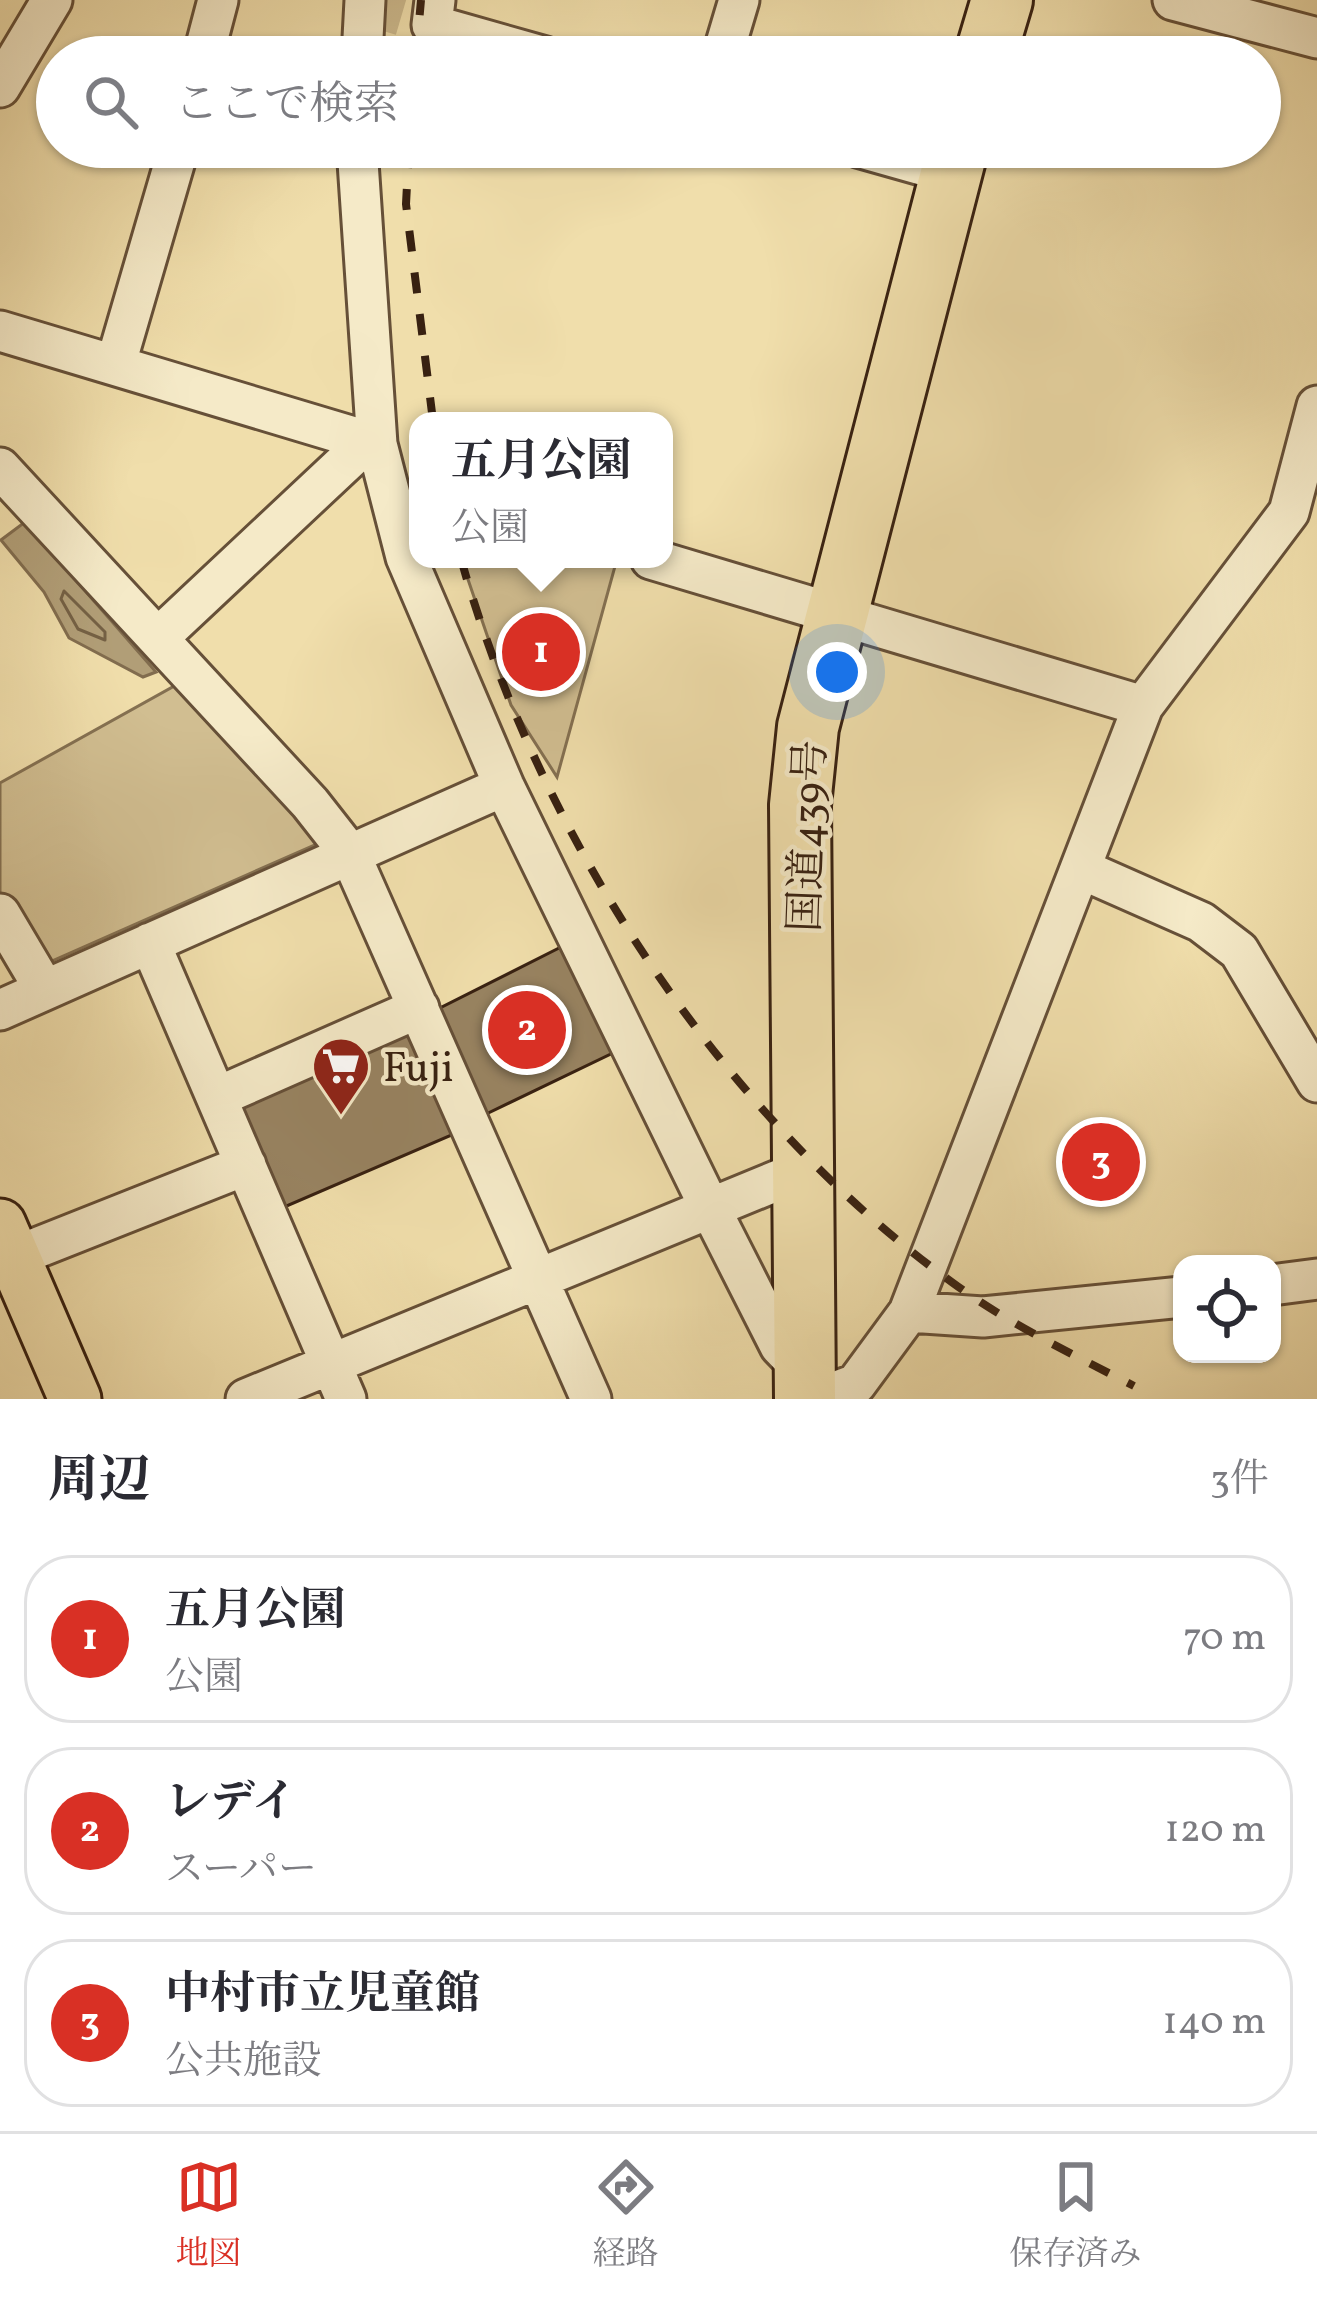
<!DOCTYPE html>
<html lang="ja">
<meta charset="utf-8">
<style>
body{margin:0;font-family:Vollkorn,"Noto Serif JP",serif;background:#f7f7f7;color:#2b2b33}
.controls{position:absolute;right:36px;bottom:36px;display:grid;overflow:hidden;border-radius:24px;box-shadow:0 3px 9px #0004}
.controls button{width:108px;height:108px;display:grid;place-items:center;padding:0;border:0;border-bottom:3px solid #e1e1e2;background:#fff;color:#2b2b33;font:60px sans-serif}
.you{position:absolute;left:837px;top:672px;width:42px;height:42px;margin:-30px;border:9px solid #fff;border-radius:50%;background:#1a73e8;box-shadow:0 0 0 18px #1a73e833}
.badge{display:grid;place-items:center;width:78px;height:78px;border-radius:50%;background:#d93025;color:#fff;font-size:39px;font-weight:700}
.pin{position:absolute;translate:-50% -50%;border:6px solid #fff;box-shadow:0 3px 12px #0006}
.popup{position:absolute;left:409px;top:412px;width:264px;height:156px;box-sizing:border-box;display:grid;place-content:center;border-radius:24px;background:#fff;filter:drop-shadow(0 3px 9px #0005);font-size:39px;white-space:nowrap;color:#7c7c81}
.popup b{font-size:45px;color:#2b2b33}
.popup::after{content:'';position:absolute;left:50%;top:100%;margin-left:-24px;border:24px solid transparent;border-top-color:#fff}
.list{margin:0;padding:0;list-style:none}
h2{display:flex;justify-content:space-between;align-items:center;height:156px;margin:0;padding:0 48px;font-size:51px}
h2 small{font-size:39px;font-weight:400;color:#7c7c81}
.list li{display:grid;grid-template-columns:78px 1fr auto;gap:36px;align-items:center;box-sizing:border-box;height:168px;margin:0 24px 24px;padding:0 24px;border:3px solid #e1e1e2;border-radius:48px}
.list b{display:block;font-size:45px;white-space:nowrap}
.list p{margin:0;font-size:39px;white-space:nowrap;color:#7c7c81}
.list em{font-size:39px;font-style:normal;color:#7c7c81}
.icon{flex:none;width:66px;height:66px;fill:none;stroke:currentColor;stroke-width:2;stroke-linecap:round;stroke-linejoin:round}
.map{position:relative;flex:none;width:1317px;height:1399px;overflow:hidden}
.search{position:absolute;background:#fff;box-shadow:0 3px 9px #0004;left:36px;right:36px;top:36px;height:132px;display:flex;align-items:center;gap:30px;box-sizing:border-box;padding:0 42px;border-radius:66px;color:#7c7c81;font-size:45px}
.sheet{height:732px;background:#fff}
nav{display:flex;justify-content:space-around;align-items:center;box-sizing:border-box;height:168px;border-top:3px solid #e1e1e2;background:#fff;font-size:33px;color:#7c7c81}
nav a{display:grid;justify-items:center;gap:6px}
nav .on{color:#d93025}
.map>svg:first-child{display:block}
.green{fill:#d1be91;stroke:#847051;stroke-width:3}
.water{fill:#b19e77;stroke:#816c4e;stroke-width:3}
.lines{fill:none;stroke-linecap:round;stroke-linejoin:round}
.shore{stroke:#746044;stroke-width:3}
.building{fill:#988361;stroke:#382111;stroke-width:3}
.minor-tunnel{stroke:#cbb88c;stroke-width:39;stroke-dasharray:39 20;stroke-linecap:butt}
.minor-casing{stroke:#665038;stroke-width:45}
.major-casing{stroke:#382111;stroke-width:57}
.highway-casing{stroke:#382111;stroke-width:66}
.minor{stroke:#f5eac8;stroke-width:39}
.major{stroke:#f0deab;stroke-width:51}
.highway{stroke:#f0deab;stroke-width:60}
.rail{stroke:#382111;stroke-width:8;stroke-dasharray:21 21;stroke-linecap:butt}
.labels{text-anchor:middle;stroke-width:9;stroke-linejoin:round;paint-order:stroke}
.street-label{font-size:42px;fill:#382111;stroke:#f5eac8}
.poi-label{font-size:42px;fill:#382111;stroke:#f5eac8;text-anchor:start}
</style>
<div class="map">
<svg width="1317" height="1399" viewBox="0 0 1317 1399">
<rect width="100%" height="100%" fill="#f0deab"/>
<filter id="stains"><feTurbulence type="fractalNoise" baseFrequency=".00167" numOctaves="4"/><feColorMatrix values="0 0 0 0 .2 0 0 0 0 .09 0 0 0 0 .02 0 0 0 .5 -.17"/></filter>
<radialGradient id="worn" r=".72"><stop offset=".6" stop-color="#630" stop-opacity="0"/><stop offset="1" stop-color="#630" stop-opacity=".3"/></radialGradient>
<path class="green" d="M461,559H617L557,777L511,705Z
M178,684L319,843L36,968L0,904V783Z"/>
<path class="water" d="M25,522L156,672L143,677L69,638L44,592L1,540Z"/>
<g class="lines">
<path class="shore" d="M64,591L105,632V640L78,629L61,599Z"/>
</g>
<path class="building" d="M567,944L619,1050L482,1116L436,1010Z
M405,1023L454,1134L275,1211L229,1101Z"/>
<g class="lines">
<path class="minor-tunnel" d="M364,5L432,25"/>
<g class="minor-casing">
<path id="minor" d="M435,0L432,25L545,57
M1173,0L1317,38
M203,57L218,0
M362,57L365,0
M722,57L739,0
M0,87L52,0
M357,147L377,444L406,557L504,786L710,1208L780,1346L808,1375
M858,147L950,173
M0,331L377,444
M116,363L179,147
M0,468L310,803L350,854L591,1399
M651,559L1143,706
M158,638L368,441
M1081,869L1201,922L1239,951L1317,1082
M0,914L45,990
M150,943L346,1399
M0,1010L504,786
M217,1097L419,1008
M14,1257L246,1165
M1272,1285L1317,1279
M909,1312L983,1317L1182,1297
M246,1399L803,1170
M816,1399L856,1384L909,1312L1143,706L1289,512L1317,406"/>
</g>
<g class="major-casing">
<path id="major" d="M0,1225L75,1399"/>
</g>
<g class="highway-casing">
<path id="highway" d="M985,57L1002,0
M805,1399L800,805L808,727L958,147"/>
</g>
<use href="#minor" class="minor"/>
<use href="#major" class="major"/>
<use href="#highway" class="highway"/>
<path class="rail" d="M416,57L421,0
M409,147L406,204L433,421
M461,559C539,835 719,1114 953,1283C1009,1324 1072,1354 1134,1386"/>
</g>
<defs>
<g id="supermarket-pin" transform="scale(3)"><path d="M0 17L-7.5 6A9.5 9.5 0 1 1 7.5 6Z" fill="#8f2418" stroke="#f5eac8"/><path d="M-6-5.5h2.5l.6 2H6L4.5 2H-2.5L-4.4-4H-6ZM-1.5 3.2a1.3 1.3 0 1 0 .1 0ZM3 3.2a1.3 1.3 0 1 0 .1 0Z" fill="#fff"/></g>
</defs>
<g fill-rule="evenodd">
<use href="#supermarket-pin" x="341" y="1066"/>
</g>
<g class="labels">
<g class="street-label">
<text transform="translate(806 836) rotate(-88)" y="15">国道439号</text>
</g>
<g class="poi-label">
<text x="383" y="1081">Fuji</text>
</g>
</g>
<rect width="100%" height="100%" filter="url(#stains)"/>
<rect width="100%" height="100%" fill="url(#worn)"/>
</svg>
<div class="controls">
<button><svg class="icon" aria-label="locate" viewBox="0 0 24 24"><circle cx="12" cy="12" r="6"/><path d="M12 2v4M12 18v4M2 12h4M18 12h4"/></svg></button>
</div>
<div class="you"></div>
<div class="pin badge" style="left:541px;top:652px">1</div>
<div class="popup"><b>五月公園</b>公園</div>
<div class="pin badge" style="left:527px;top:1030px">2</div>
<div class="pin badge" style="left:1101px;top:1162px">3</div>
<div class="search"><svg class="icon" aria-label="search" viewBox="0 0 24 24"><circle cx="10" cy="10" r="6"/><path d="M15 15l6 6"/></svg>ここで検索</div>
</div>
<section class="sheet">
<h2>周辺<small>3件</small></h2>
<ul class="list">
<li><span class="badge">1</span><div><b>五月公園</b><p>公園</p></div><em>70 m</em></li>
<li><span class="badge">2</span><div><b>レデイ</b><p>スーパー</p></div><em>120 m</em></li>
<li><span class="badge">3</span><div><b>中村市立児童館</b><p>公共施設</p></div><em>140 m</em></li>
</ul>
</section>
<nav>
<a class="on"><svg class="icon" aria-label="map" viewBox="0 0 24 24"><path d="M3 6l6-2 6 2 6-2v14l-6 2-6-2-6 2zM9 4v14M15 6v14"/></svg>地図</a>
<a><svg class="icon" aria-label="directions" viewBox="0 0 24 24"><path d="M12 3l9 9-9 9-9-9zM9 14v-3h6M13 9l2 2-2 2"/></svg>経路</a>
<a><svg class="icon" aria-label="saved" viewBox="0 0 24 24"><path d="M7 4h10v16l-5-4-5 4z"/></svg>保存済み</a>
</nav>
